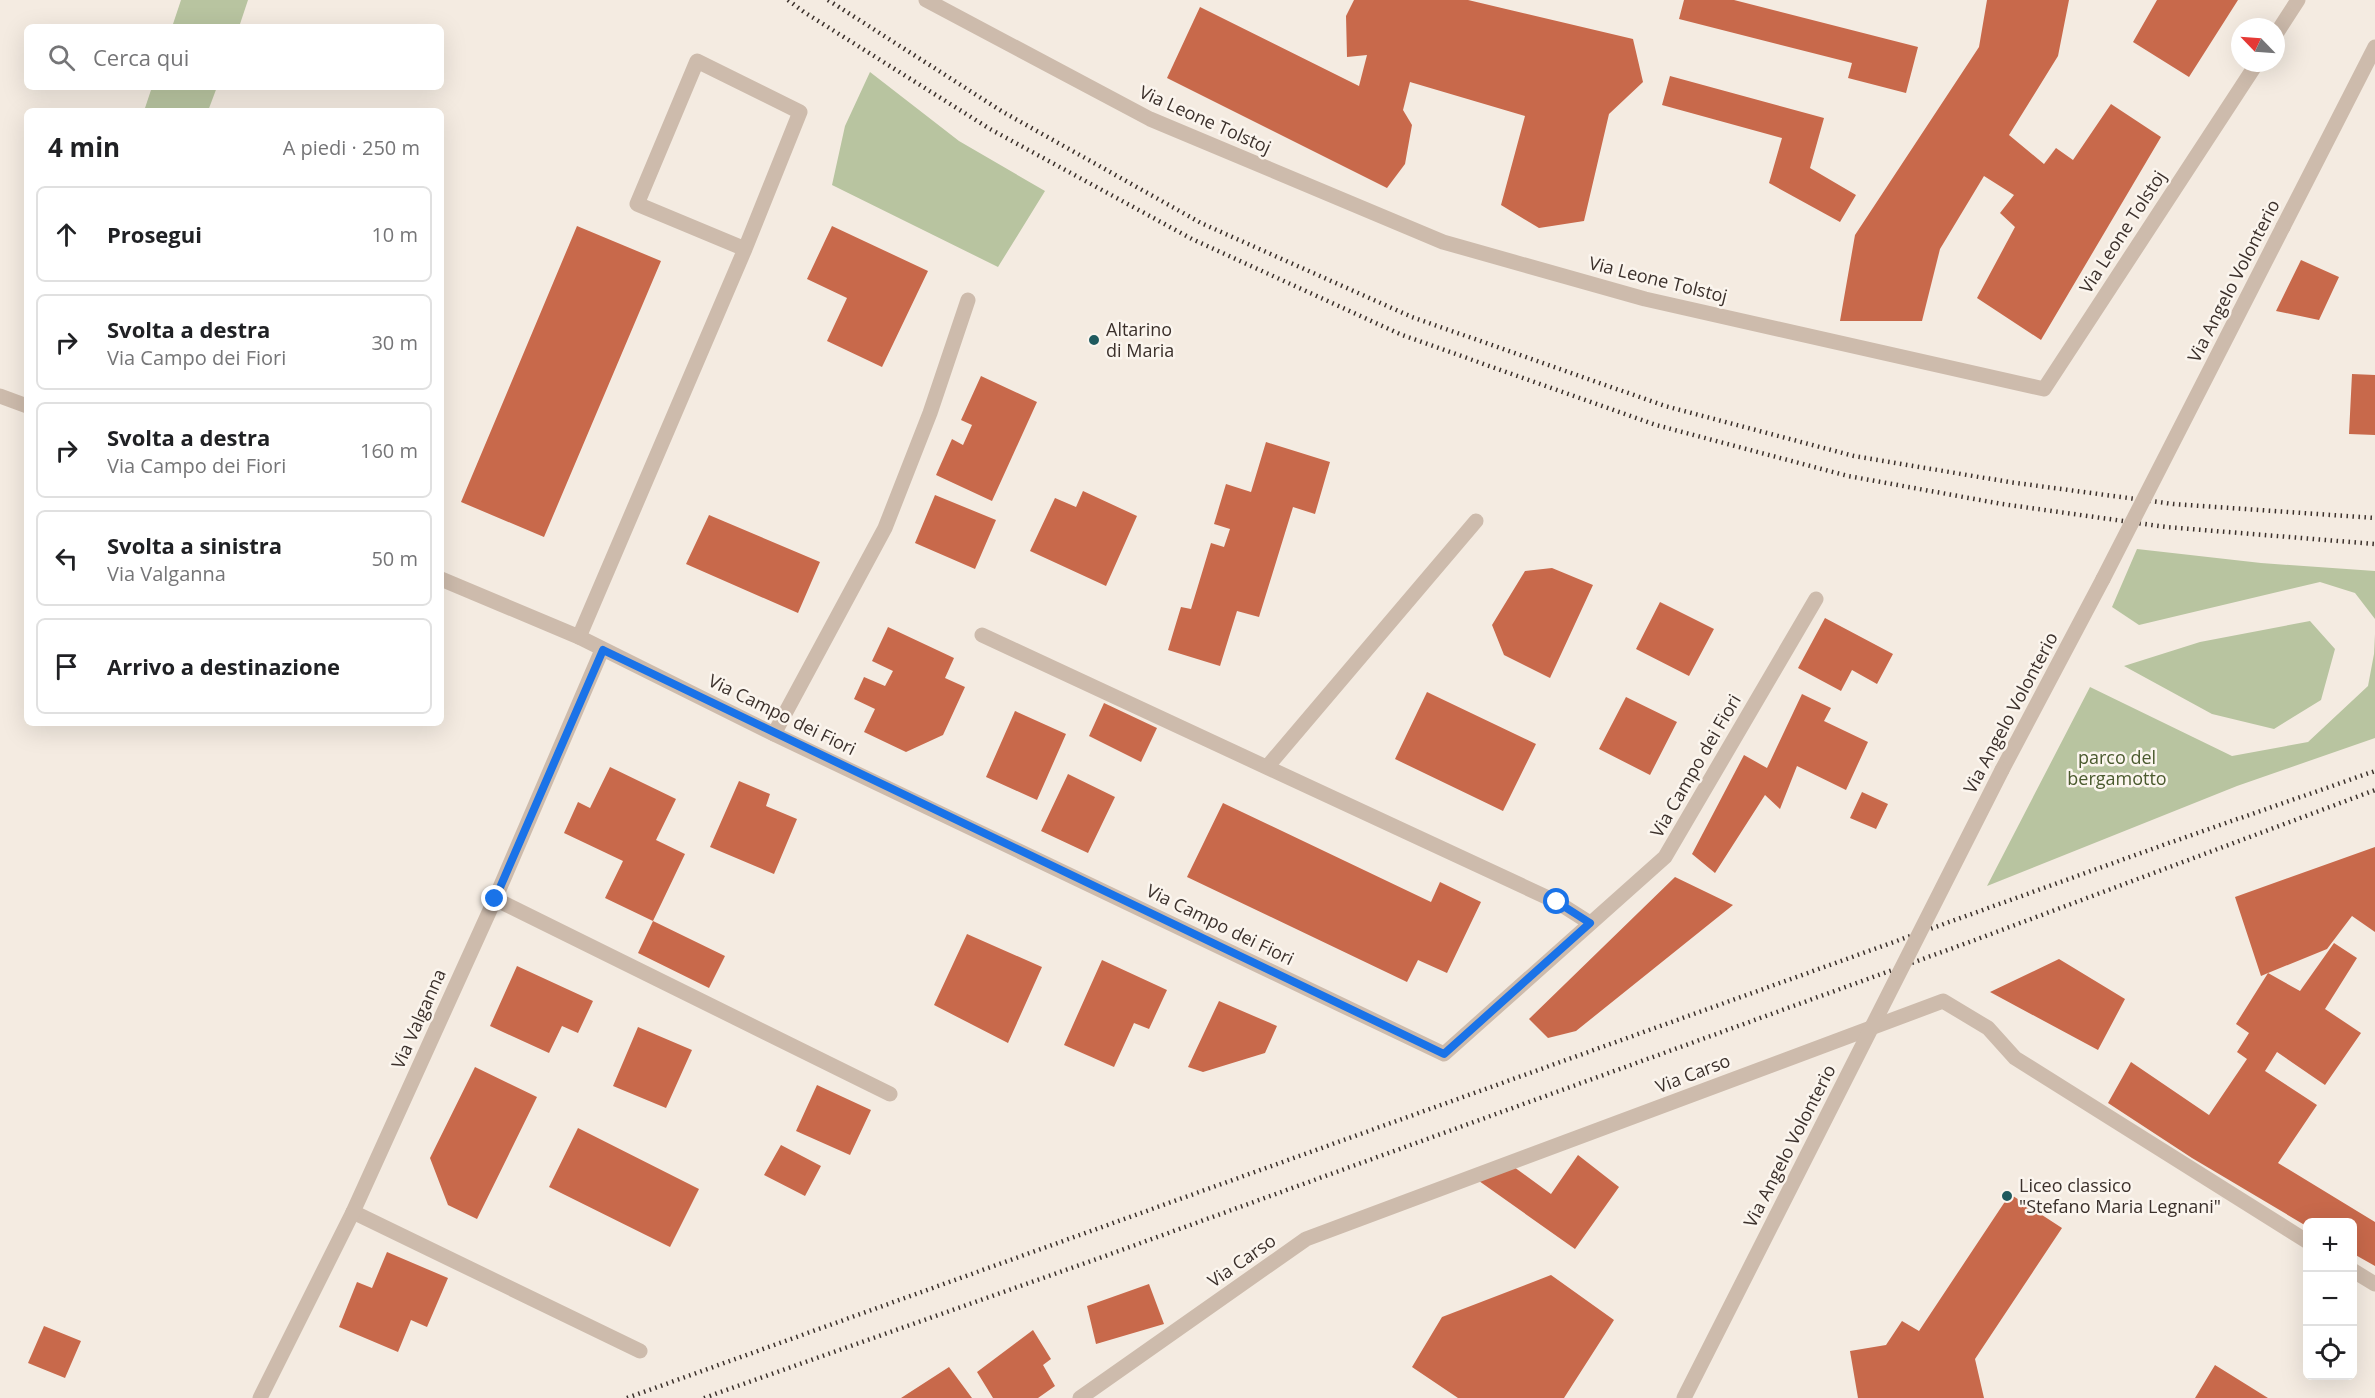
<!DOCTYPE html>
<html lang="it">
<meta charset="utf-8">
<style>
body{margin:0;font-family:"Open Sans",sans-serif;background:#f2f2f2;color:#202124}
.controls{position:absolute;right:18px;bottom:18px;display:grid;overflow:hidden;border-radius:9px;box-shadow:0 6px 24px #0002}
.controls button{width:54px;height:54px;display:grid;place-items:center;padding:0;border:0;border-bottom:2px solid #e0e0e0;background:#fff;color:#202124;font:30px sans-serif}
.compass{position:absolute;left:2231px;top:18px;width:54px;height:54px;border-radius:50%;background:#fff;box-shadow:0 6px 24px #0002;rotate:295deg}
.stop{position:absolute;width:18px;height:18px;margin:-14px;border:4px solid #1a73e8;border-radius:50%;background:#fff}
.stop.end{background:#1a73e8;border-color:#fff;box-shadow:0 2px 6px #0008}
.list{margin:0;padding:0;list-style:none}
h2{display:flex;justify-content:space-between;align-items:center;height:78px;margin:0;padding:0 24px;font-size:26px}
h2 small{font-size:20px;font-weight:400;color:#757577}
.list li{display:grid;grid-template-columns:39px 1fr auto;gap:18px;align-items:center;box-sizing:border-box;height:96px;margin:0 12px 12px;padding:0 12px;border:2px solid #e0e0e0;border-radius:9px}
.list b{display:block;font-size:22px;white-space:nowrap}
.list p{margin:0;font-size:20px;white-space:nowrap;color:#757577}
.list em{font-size:20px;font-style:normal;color:#757577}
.icon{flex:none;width:33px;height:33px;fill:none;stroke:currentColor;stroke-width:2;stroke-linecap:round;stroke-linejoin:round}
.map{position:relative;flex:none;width:2375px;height:1398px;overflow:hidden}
.search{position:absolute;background:#fff;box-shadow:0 6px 24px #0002;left:24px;top:24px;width:420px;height:66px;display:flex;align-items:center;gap:15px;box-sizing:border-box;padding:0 21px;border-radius:9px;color:#757577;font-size:22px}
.panel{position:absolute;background:#fff;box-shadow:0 6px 24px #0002;left:24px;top:108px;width:420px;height:618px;border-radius:9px}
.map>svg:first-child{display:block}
.green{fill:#b8c4a0}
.building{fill:#c8694b}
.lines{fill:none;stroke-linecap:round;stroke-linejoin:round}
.service{stroke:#cdbbac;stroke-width:15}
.minor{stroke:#cdbbac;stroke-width:15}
.tertiary{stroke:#cdbbac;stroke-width:15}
.rail{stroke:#3b302b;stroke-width:4.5;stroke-dasharray:1.5 4.5;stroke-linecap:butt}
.tertiary-bridge{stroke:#cdbbac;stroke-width:15}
.route{stroke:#1a73e8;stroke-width:8}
.poi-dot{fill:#1f5a5e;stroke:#fbf5ee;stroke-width:2}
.labels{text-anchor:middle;stroke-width:5;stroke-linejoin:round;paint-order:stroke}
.street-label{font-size:18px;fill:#3b302b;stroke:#fbf5ee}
.poi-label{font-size:18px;fill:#3b302b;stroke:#fbf5ee;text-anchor:start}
.park-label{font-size:18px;fill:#4a5a2e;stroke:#fbf5ee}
</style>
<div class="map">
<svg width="2375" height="1398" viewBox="0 0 2375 1398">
<rect width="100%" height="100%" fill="#f4ebe1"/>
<path class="green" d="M181,0H248L239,27H172Z
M870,72L959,141L1045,191L998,267L832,185L845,126Z
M152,87H217L208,111H144Z
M2137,549L2261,563L2375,571V619L2355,593L2320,582L2139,625L2112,607Z
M2310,621L2335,649L2321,700L2274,729L2212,714L2124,666L2200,642Z
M2375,634V738L2237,786L1987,886L2090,687L2232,756L2308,742L2368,686L2374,654Z"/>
<path class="building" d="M1354,0H1468L1633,39L1643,82L1609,114L1584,221L1539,228L1501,205L1525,116L1410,82L1403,110L1412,125L1405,164L1387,188L1167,78L1200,7L1359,86L1367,55L1347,57L1346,16Z
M1684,0H1734L1918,47L1906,93L1848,78L1852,63L1679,19Z
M1987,0H2069L2058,56L2009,135L2044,164L2056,148L2073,160L2111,104L2161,137L2041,340L1977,298L2015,227L2000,213L2014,195L1984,176L1940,249L1922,321H1840L1855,235L1979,47Z
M2157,0H2238L2189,77L2133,42Z
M1670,76L1824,118L1810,168L1856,195L1840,222L1769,183L1782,138L1662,105Z
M577,226L661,261L544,537L461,502Z
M832,226L928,271L882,367L827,341L847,298L807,279Z
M2301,260L2339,277L2319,320L2276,311Z
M2352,374L2375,375V435L2349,434Z
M981,376L1037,402L992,501L936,475L952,439L963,445L972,425L961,420Z
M1266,442L1330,462L1315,514L1293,507L1259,617L1237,611L1220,666L1168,650L1181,607L1191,609L1211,543L1224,547L1230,529L1214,524L1226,484L1251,492Z
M1083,491L1137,516L1106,586L1030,551L1055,498L1076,507Z
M935,495L996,520L975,569L915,543Z
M709,515L820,562L798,613L686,564Z
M1552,568L1593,585L1550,678L1504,655L1492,625L1525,571Z
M1660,602L1714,629L1689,676L1636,649Z
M1825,618L1893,654L1877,684L1852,670L1841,691L1798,668Z
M888,627L954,658L945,678L965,687L943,735L906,752L864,732L875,709L854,699L864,677L885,686L893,671L872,661Z
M1427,692L1536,744L1503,811L1395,759Z
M1802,694L1831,708L1824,721L1868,742L1846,790L1797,766L1780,809L1765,795L1715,873L1692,854L1744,755L1767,768Z
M1626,697L1677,722L1650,775L1599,749Z
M1104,703L1157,728L1141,762L1089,736Z
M1015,711L1066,734L1037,800L986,777Z
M610,767L676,799L656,840L685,854L653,921L605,898L623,861L564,833L578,802L590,808Z
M1068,774L1115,797L1088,853L1041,831Z
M739,781L770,794L766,806L797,819L774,874L710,847Z
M1862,792L1888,804L1876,829L1850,818Z
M1223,803L1431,902L1440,882L1481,902L1447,973L1418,960L1407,982L1187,877Z
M2375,847V932L2352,916L2327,949L2268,973L2300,991L2334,943L2357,958L2325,1009L2361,1033L2325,1085L2277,1052L2265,1071L2317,1105L2278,1163L2375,1222V1266L2352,1253V1222H2308V1227L2192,1158L2108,1103L2131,1062L2209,1115L2247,1059L2237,1052L2249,1033L2236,1024L2268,973L2261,976L2235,897Z
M1675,877L1733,905L1576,1031L1548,1038L1529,1019Z
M653,921L725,956L709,988L638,953Z
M967,934L1042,967L1008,1043L934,1005Z
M2059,959L2125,999L2098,1050L1990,992Z
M1102,960L1167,990L1149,1029L1134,1023L1114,1067L1064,1045Z
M517,966L593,1001L578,1033L562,1026L549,1053L490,1026Z
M1219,1001L1277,1026L1265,1053L1203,1072L1188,1067Z
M638,1027L692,1050L666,1108L613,1086Z
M475,1067L537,1097L477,1219L448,1205L430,1158Z
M817,1085L871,1110L850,1155L796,1131Z
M578,1128L699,1189L670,1247L549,1187Z
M781,1145L821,1166L805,1196L764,1175Z
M1578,1155L1619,1187L1575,1249L1479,1181L1514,1167L1551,1194Z
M2010,1194L2062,1228L1975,1359L1984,1398H1858L1850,1351L1886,1345L1902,1321L1919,1331Z
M387,1252L448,1278L427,1327L411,1320L398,1352L339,1327L357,1282L372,1288Z
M1551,1275L1614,1320L1564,1398H1458L1412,1367L1442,1317Z
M1149,1284L1164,1324L1096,1344L1087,1306Z
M44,1326L81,1341L65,1378L28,1363Z
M1033,1330L1051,1359L1043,1365L1055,1386L1038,1398H993L977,1372Z
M2215,1365L2268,1398H2195Z
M949,1367L972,1398H901Z"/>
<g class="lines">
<path class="service" d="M982,635L1557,902L1590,923
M579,637L745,249L800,112L697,61L637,204L745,249
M774,734L885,528L930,413L968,300
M1267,767L1476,521
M353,1212L640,1351"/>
<path class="minor" d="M926,0L1150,119L1443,242L1645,299L2044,389L2257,63
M2276,34L2298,0
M0,396L27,406
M441,579L579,637L774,734L1444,1054L1665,857L1816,599
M495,899L890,1094
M2352,1270L2375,1284
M260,1398L353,1212L495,899L602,650
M1080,1398L1306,1239L1943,1001L1988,1028L2015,1058L2308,1242"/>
<path class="tertiary" d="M2283,227L2375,47
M2002,770L2103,579"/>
<path class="rail" d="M788,0L804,12L990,129L1192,239L1402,335L1656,425L1848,476L2002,504L2166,527L2375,544
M828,0L1003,112L1201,223L1412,317L1665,406L1854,456L2009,482L2173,504L2375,518
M627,1398L2166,844L2375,771
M704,1398L1105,1256L1975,940L2375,790"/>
<path class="tertiary-bridge" d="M2103,579L2283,227
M1684,1398L2002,770"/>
</g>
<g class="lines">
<path class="route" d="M495,899L603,650L1444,1054L1590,923L1557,902"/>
</g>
<g class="poi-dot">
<circle cx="1094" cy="340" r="6"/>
<circle cx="2007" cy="1196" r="6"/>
</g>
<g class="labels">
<g class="street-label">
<text transform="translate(1205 120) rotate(24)" y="6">Via Leone Tolstoj</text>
<text transform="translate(2123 232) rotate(-57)" y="6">Via Leone Tolstoj</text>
<text transform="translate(1658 280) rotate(14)" y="6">Via Leone Tolstoj</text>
<text transform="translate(2234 281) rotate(-63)" y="6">Via Angelo Volonterio</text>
<text transform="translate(2011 713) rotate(-62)" y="6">Via Angelo Volonterio</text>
<text transform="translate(782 715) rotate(26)" y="6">Via Campo dei Fiori</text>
<text transform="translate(1696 766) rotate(-60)" y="6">Via Campo dei Fiori</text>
<text transform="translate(1220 925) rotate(26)" y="6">Via Campo dei Fiori</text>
<text transform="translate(419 1019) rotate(-66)" y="6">Via Valganna</text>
<text transform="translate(1693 1074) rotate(-21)" y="6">Via Carso</text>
<text transform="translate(1790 1146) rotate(-63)" y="6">Via Angelo Volonterio</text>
<text transform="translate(1242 1261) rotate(-35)" y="6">Via Carso</text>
</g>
<g class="poi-label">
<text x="1106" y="336">Altarino<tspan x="1106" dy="21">di Maria</tspan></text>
<text x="2019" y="1192">Liceo classico<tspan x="2019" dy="21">"Stefano Maria Legnani"</tspan></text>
</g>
<g class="park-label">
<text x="2117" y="764">parco del<tspan x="2117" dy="21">bergamotto</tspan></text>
</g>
</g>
</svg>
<div class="controls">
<button>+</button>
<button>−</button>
<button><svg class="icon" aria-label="locate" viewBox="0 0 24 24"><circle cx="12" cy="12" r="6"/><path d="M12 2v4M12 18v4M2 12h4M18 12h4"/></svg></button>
</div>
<svg class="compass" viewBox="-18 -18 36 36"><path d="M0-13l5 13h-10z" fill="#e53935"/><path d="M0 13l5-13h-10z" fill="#757577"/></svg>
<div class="stop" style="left:1557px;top:902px"></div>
<div class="stop end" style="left:495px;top:899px"></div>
<div class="search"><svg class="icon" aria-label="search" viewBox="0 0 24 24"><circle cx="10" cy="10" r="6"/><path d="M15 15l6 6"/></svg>Cerca qui</div>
<section class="panel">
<h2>4 min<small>A piedi · 250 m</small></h2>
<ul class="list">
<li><svg class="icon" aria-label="ahead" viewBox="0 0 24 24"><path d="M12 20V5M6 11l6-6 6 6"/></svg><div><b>Prosegui</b></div><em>10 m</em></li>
<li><svg class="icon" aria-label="right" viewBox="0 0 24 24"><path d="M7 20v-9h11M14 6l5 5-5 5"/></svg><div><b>Svolta a destra</b><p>Via Campo dei Fiori</p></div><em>30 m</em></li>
<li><svg class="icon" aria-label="right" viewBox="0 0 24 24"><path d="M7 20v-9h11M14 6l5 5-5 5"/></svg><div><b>Svolta a destra</b><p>Via Campo dei Fiori</p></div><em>160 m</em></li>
<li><svg class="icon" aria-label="left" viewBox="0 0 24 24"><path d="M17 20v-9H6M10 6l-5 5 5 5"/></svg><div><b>Svolta a sinistra</b><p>Via Valganna</p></div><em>50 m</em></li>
<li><svg class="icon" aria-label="arrive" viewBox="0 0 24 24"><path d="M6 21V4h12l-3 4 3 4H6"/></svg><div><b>Arrivo a destinazione</b></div></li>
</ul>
</section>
</div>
